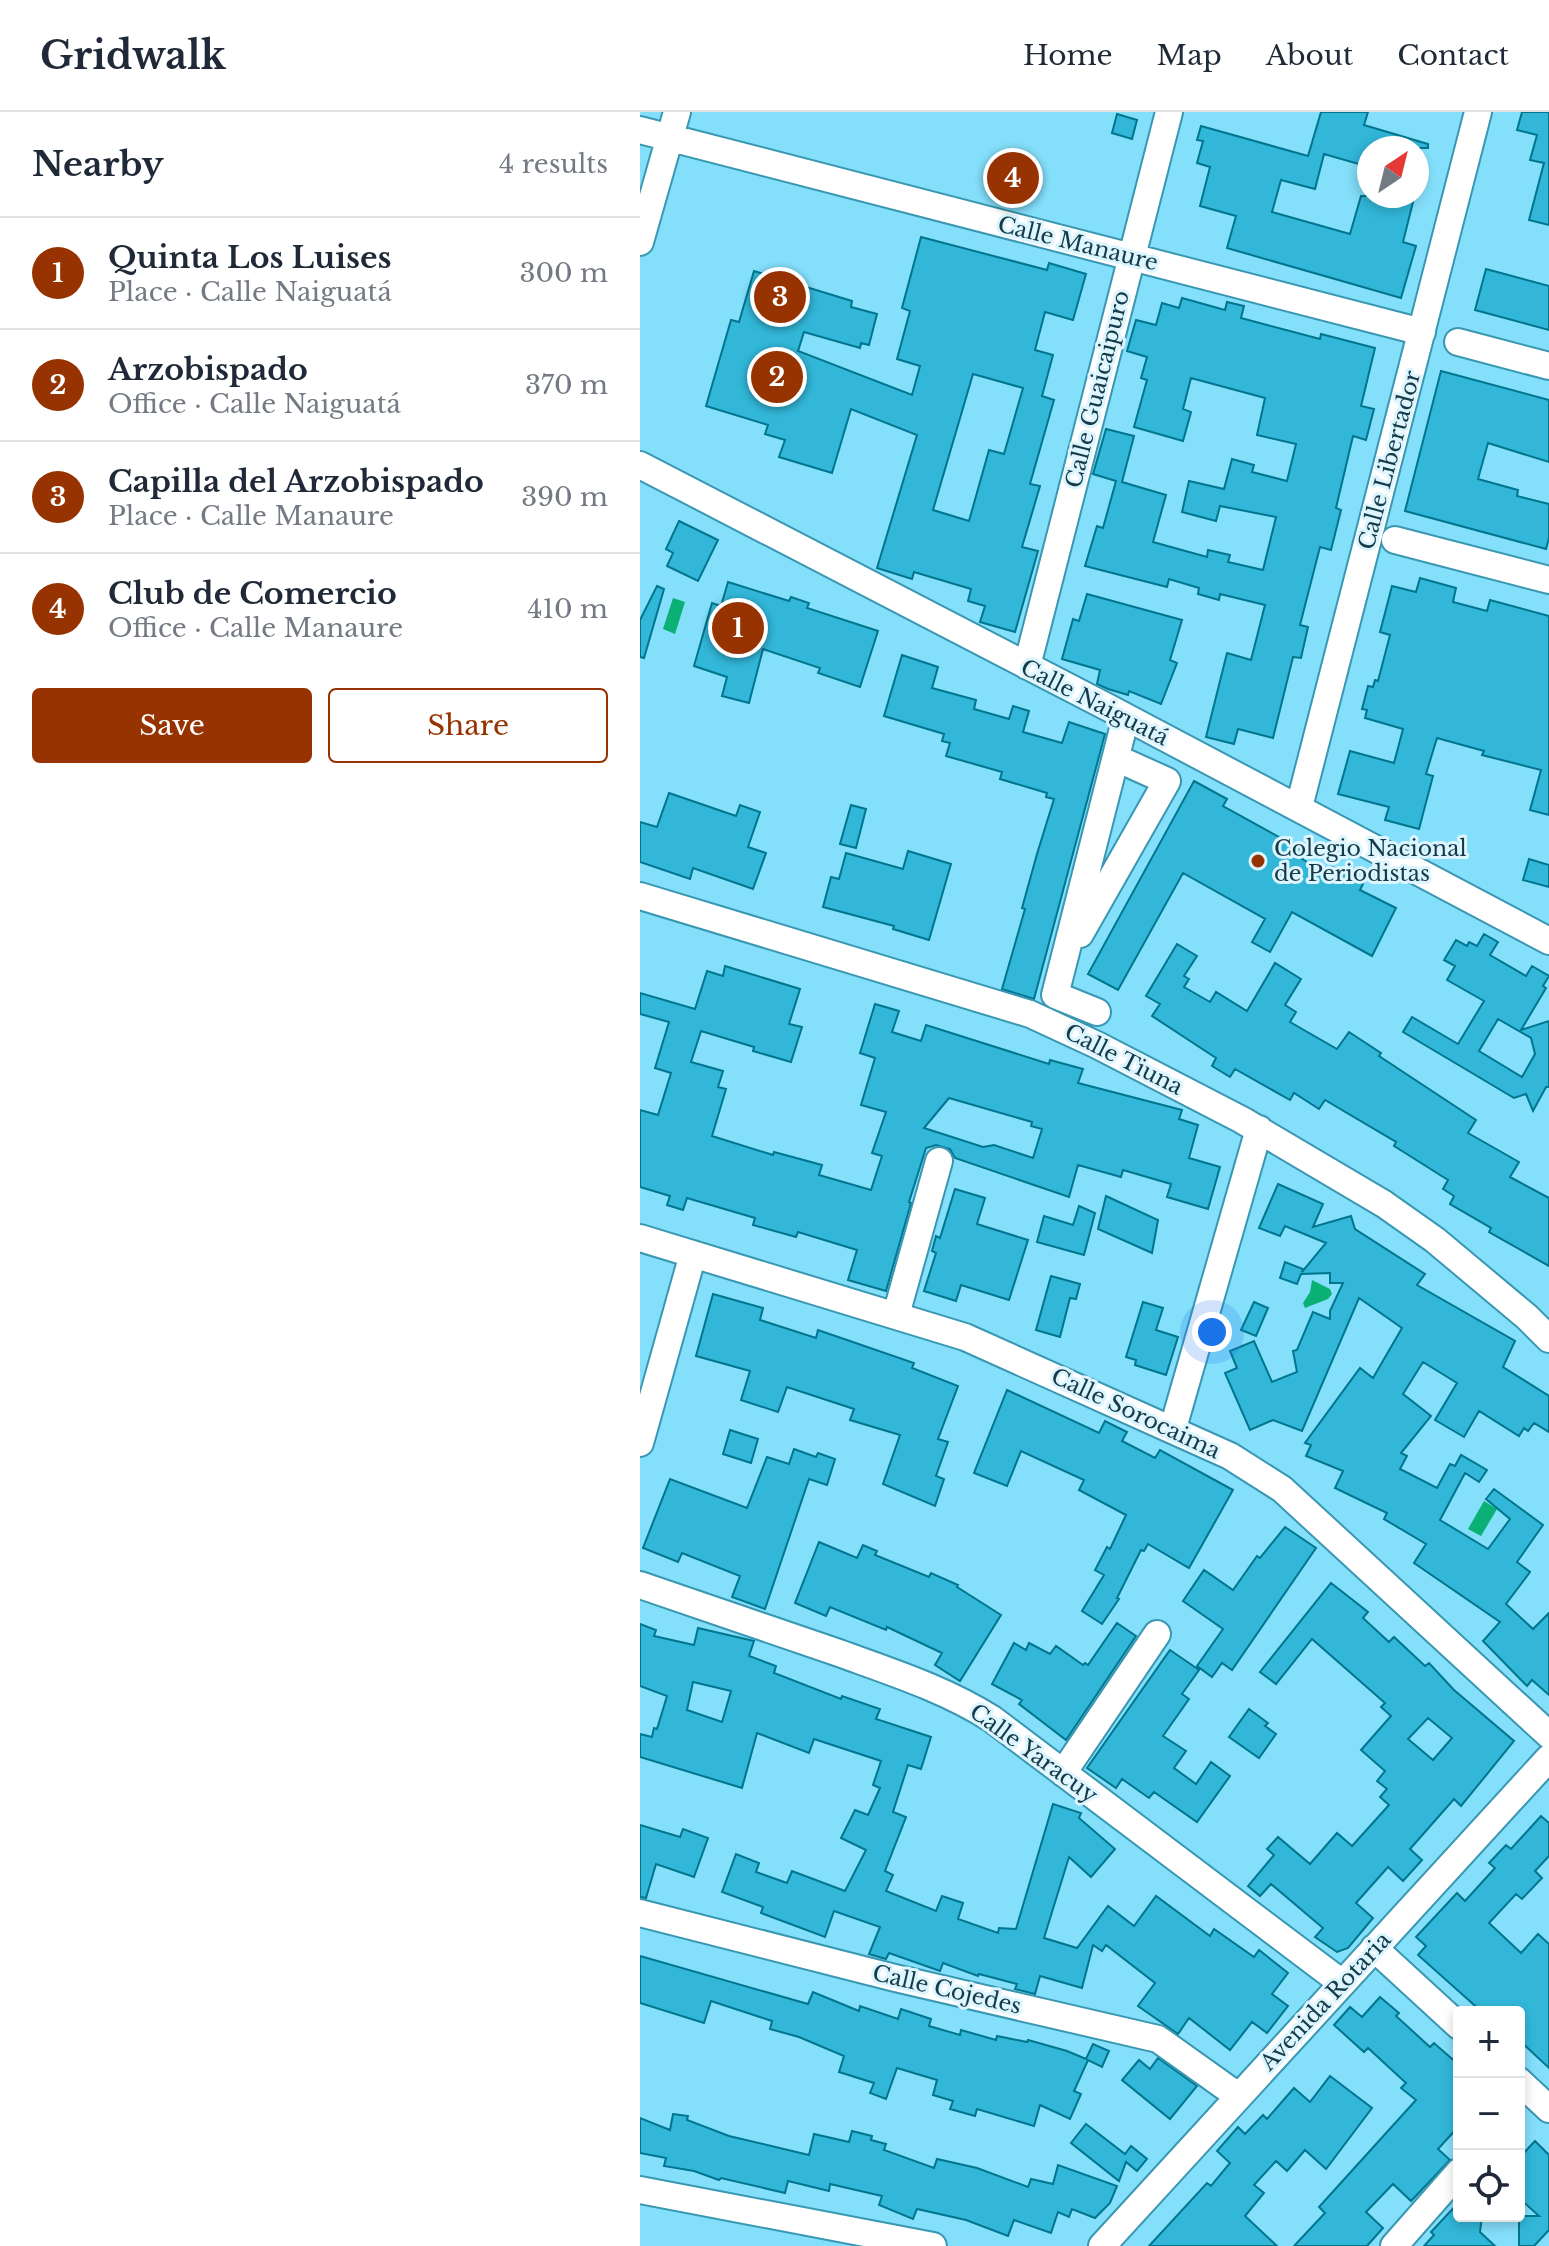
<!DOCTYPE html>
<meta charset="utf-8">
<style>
body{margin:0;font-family:"Libre Baskerville",serif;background:#f2f2f3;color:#1f2937}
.controls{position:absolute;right:24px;bottom:24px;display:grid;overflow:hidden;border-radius:8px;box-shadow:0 4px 12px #0003}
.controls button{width:72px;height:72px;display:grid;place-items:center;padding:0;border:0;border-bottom:2px solid #e0e1e3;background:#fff;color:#1f2937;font:40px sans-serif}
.compass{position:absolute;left:717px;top:24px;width:72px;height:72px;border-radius:50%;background:#fff;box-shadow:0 4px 12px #0003;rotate:35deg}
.you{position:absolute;left:572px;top:1220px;width:28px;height:28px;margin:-20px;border:6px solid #fff;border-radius:50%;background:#1a73e8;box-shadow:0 0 0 12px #1a73e833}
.badge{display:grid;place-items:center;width:52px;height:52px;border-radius:50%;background:#973201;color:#fff;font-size:26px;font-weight:700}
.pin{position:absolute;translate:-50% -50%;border:4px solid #fff;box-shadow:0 2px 8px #0006}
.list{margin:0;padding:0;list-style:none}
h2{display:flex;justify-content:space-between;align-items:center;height:104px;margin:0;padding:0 32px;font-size:34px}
h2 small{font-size:26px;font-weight:400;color:#747a83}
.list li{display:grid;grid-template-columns:52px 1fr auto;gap:24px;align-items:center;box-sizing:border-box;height:112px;padding:0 32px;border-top:2px solid #e0e1e3}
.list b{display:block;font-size:30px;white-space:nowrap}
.list p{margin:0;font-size:26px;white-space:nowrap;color:#747a83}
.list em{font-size:26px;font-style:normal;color:#747a83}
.actions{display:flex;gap:16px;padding:24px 32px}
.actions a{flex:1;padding:18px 0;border:2px solid #973201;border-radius:8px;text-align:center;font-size:28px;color:#973201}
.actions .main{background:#973201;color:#fff}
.icon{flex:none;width:44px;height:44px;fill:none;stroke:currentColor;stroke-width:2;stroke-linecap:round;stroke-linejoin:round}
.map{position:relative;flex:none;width:909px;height:2134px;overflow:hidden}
header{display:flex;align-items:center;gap:48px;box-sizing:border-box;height:112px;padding:0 40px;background:#fff;border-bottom:2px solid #e0e1e3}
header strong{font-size:38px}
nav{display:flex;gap:44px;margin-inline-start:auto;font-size:28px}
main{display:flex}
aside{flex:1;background:#fff}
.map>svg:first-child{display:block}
.water{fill:#0bb074}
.building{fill:#32b7d9;stroke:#00758e;stroke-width:2;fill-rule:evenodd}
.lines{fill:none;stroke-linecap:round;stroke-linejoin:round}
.minor-casing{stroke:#3997b2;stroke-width:30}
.minor{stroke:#fff;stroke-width:26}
.poi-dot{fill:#973201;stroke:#dcf5fe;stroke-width:3}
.labels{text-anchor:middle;stroke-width:6;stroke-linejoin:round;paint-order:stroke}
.street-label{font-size:22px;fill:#143b47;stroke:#dcf5fe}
.poi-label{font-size:22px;fill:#143b47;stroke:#dcf5fe;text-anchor:start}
</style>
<header>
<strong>Gridwalk</strong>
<nav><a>Home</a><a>Map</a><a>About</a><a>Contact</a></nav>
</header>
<main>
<aside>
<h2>Nearby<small>4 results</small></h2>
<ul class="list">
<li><span class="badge">1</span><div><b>Quinta Los Luises</b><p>Place · Calle Naiguatá</p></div><em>300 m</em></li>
<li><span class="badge">2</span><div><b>Arzobispado</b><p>Office · Calle Naiguatá</p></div><em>370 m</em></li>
<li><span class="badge">3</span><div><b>Capilla del Arzobispado</b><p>Place · Calle Manaure</p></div><em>390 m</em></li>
<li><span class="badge">4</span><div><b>Club de Comercio</b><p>Office · Calle Manaure</p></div><em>410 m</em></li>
</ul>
<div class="actions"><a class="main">Save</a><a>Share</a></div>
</aside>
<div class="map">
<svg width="909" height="2134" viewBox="0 0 909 2134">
<rect width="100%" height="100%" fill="#84dffb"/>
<path class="water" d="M33,486L45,490L35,522L23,517Z
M672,1168L690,1177L692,1182L688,1187L665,1196L663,1191L670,1180Z
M844,1389L857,1397L841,1424L828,1417Z"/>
<path class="building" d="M681,0H728L724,13L788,32V36H729V55L684,42L675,77L641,68L632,100L710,122L721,84H752L773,90L763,130L776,134L761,186L587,136L596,104L560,94L570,55L557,51L563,29L557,28L561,14L668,44Z
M882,0H909V113L889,108L904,51L890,48L897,23L877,18Z
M477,2L497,8L492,27L472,21Z
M281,125L407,158L409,151L446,162L433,208L405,200L395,238L413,243L402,284L414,288L390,372L400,374L382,435L398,439L375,520L340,510L345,494L328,489L331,477L274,460L272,467L237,456L277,323L211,297L192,361L139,345L145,328L125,322L128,313L66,294L91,208L99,210L114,159L212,189L211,195L237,202L229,233L221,231L220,236L164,220L158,239L272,283L280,254L257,247L270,199L262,196ZM333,262L383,276L364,342L349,338L329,409L293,398Z
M846,157L909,174V218L835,198Z
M542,186L585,198L587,190L604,194L601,206L680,227L681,222L735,236L721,294L734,297L726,328L713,324L696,396L701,398L691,438L680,435L660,513L668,515L661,546L653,545L633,626L598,617L594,632L566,625L587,541L611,548L625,493L580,482L579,488L558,482L559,476L529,467L527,475L445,454L457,414L463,416L476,369L453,362L466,317L494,324L482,370L526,383L513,430L567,445L568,438L590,443L588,450L623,458L636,405L580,394L576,409L542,400L549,369L584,377L592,347L614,353L612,360L647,369L656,332L617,323L625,286L551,266L543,297L551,300L543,329L494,315L507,268L501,266L507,245L487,239L496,208L516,213L522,191L539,196Z
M801,259L909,288V350L848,331L838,367L878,378L877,384L909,392V426L906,437L765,399Z
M39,409L78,428L58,469L27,454L33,441L26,437Z
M780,466L816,476L813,490L847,499L850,488L909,504V703L890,698L901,658L842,643L844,639L797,626L786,662L793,664L779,717L745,708L749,695L698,682L710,639L754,651L763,617L725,606L727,598L722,597L728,574L733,575L735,568L738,569L750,523L740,520L752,474L776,480Z
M88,470L149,489L151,485L169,491L167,496L238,519L220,575L178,561L180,556L123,537L109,591L82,584L87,565L54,554L72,491L81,494Z
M17,474L24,477L4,546L0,545V508Z
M447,482L542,508L530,548L537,551L521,592L489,579L488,583L468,577L457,572L460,558L422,547L433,507L439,509Z
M262,543L298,555L292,576L336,588L334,597L369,607L373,594L389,599L383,620L422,631L429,610L465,622L394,887L362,877L385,797L382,796L397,742L414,687L406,685L407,681L360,667L362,660L306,644L310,631L302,629L304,622L244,604Z
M554,669L587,687L583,694L666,740L662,747L688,762L692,755L723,772L720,778L756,796L732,844L652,800L630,840L612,830L625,807L543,761L478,878L448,862Z
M29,681L96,704L100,693L120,700L108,735L126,741L113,777L53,756L50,767L0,750V710L17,715Z
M211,693L226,697L216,736L200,732Z
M268,739L311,752L289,828L253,817L254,814L183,795L191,765L199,767L206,741L263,757Z
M889,747L909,753V775L883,768Z
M844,822L858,830L850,843L886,864L892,854L909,864L903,874L906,876L881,918L909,909V975H906L893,999L886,982L874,986L763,920L772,905L818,932L844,889L807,868L815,854L804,848L816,828L827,834L829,830L837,834ZM858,907L891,926L895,942L882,965L839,939Z
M537,832L557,844L544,864L549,867L544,875L570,890L576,880L607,899L635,851L661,867L645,893L656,900L650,910L697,937L709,920L741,941L739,944L836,1008L828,1021L879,1050L870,1065L909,1086V1154L849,1120L851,1116L810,1092L814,1084L803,1077L808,1068L754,1034L756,1030L685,988L679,997L654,981L650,988L595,957L590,965L572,954L576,946L512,904L520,892L506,884Z
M85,854L160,877L149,912L162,915L151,950L113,939L114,935L61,919L51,950L83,959L78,975L86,977L72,1024L133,1043L134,1040L182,1053L179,1063L231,1078L242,1044L232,1041L246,1000L221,993L235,946L220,941L235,892L259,899L252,920L281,929L286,913L409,952L410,948L443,957L438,971L542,998L539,1007L558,1013L549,1046L580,1055L568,1097L527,1085L531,1072L483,1058L481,1065L438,1053L429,1085L315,1046L310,1037L296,1033L286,1036L269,1090L271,1091L246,1179L208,1168L217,1138L158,1120L156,1125L113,1113L115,1106L47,1086L43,1098L27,1093L30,1084L0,1075V998L18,1003L31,961L15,956L29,910L0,902V881L55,897L67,859L83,864ZM309,986L392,1010L391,1014L402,1017L393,1046L354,1033L343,1035L284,1016Z
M638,1072L683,1092L673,1115L711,1104L715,1117L785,1162L777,1173L875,1229L863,1255L909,1284V1320L894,1311L888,1319L884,1316L879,1324L839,1299L824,1325L795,1308L817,1271L783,1250L763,1282L791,1304L761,1341L767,1344L760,1357L797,1376L810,1352L815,1354L821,1343L847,1358L839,1370L825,1361L800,1408L848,1437L870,1407L846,1387L854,1377L903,1413L877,1450L890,1460L866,1492L893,1517L909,1501V1583L892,1568L887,1574L843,1529L860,1510L774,1451L786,1432L744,1407L747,1401L695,1376L703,1359L666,1344L671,1333L665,1331L720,1256L733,1266L762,1216L719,1186L662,1319L633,1308L610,1318L585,1261L597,1256L590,1239L614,1229L632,1270L657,1260L653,1239L657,1238L673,1200L690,1207V1199L703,1171H690V1161L661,1162L657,1172L640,1166L645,1150L663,1157L662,1160L686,1131L645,1114L640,1124L619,1116Z
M315,1077L345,1086L337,1112L388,1128L369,1188L321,1173L316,1189L284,1179L296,1141L292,1139L296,1124L300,1126Z
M466,1084L518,1108L512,1141L458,1117Z
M439,1094L455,1101L444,1143L397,1130L404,1104L433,1113Z
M411,1164L440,1172L436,1187L430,1186L420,1225L396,1218Z
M73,1182L123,1196L120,1208L176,1226L178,1218L207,1228L274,1251L272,1256L318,1274L298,1327L308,1330L296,1364L304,1367L295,1394L243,1372L260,1323L210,1308L214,1297L147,1275L138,1300L101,1288L110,1259L56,1244Z
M503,1190L523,1196L516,1218L538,1225L526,1263L495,1253L496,1248L486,1245Z
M614,1190L628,1196L616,1224L601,1218Z
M367,1278L459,1321L465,1309L487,1320L482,1329L515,1346L520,1338L593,1378L549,1456L508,1432L504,1439L501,1438L477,1486L479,1487L462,1512L442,1499L464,1463L455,1458L467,1435L470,1437L486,1403L439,1378L444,1368L381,1339L367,1374L334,1361Z
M90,1318L118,1327L111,1351L83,1342Z
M154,1337L176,1345L178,1341L195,1347L187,1373L169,1367L125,1497L92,1485L100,1464L42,1441L38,1450L3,1436L30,1367L107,1396L127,1345L149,1352Z
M645,1415L676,1436L592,1558L582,1551L572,1565L557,1554L583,1517L543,1489L564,1458L593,1478L617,1444L620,1446Z
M179,1430L217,1446L223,1433L237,1439L235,1443L289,1465L291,1461L318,1473L317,1475L361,1503L320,1569L295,1553L302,1541L247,1515L246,1518L190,1495L186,1504L155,1491Z
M691,1471L728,1500L723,1506L749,1530L754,1525L785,1554L789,1551L814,1578L874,1629L821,1694L814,1687L770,1737L782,1748L763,1769L748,1755L716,1791L733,1806L708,1836L697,1840L675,1825L683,1816L631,1772L620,1784L608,1774L634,1743L627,1737L638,1725L670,1752L697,1721L712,1734L749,1693L740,1685L747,1677L737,1669L745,1659L721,1638L751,1604L741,1595L745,1591L672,1527L636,1572L620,1560ZM788,1606L812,1626L793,1648L768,1627Z
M477,1511L496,1524L426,1628L379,1592L382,1588L352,1572L374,1531L386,1538L389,1531L410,1542L416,1534L443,1553L445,1551L448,1553Z
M0,1512L16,1518L14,1524L54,1533L58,1516L114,1529L109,1544L136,1554L134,1561L201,1587L202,1584L240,1597L236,1607L291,1625L281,1657L268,1653L253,1700L266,1705L245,1759L253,1763L246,1779L296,1799L302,1784L323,1791L318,1807L358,1821L359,1816L376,1817L413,1692L441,1701L439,1706L475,1737L451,1765L429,1745L404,1826L437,1836L468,1794L494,1814L516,1784L570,1824L574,1817L614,1845L619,1838L648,1861L632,1882L648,1894L627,1921L612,1910L590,1938L549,1906L538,1922L498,1894L515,1871L466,1833L462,1839L453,1833L442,1876L400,1864L395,1882L375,1877L377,1872L339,1862L338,1864L303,1851L300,1859L249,1841L246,1847L229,1842L240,1815L194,1799L185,1825L121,1801L123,1795L82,1780L96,1742L119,1751L116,1760L147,1771L152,1759L205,1779L226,1738L201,1726L215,1698L228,1703L240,1676L233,1673L241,1649L174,1627L169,1641L117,1621L102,1676L0,1645V1622L12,1625L14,1616L17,1617L27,1584L0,1574ZM53,1570L91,1579L82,1610L47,1598Z
M530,1538L559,1558L542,1582L549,1587L523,1624L546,1639L534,1656L556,1672L571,1650L590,1664L557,1710L514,1680L509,1686L482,1667L476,1676L447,1656Z
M609,1597L628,1611L625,1614L636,1622L619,1646L589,1625Z
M901,1704L909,1711V1744L895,1759L902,1766L882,1787L876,1782L849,1811L881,1841L898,1822L909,1832V1956L879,1928V1900H842L778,1843L786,1834L776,1825L817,1781L825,1789L855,1756L849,1751L866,1733L871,1737Z
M0,1713L40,1725L43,1717L68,1726L54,1765L16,1752L6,1786L0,1785Z
M0,1844L168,1892L173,1880L219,1899L220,1894L258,1907L261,1897L291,1907L289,1914L320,1923L321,1918L356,1928L357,1924L387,1930L388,1928L427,1939L446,1947L453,1932L469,1939L462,1955L448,1948L434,1979L441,1982L430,2007L400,1993L394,2014L337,1997L335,2004L310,1997L313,1989L293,1983L297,1968L257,1956L246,1987L230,1981L234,1971L199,1960L204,1944L159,1925L130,1917L132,1909L71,1889L64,1911L0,1891Z
M740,1885L759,1901L756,1904L790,1935L794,1931L819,1953V2014L798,2037L810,2048L771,2089L753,2072L726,2100L743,2116L727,2134H654L685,2101L679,2095L776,1988L761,1976L766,1971L728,1936L724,1940L694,1913L710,1895L722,1905Z
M518,1946L557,1974L530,2007L482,1968L499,1948L510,1957Z
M690,1964L732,1996L686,2057L665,2038L647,2059L636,2049L614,2073L624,2081L605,2104L637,2134H509L567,2071L571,2074L590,2051L577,2039L598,2015L605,2022L623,2003L627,2007L654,1976L670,1990Z
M33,2002L48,2004L47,2008L89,2024L169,2043L174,2022L209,2030L212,2019L232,2024L231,2028L246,2032L244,2038L294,2056L297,2047L337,2056L388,2075L391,2067L413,2072L418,2053L477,2074L470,2091L455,2106L432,2097L429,2105L418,2100L411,2121L374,2108L368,2124L326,2108L277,2097L273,2107L239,2093L242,2084L190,2072L189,2079L148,2069L145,2081L81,2066L79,2068L54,2059L24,2054L26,2046L0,2041V2006L30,2018Z
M446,2012L485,2042L491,2034L507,2047L497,2059L486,2050L479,2069L431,2031Z
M895,2029L909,2043V2118L894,2134H879V2104H899L879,2086V2046Z
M819,2090V2104H842L840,2120L855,2134H784L794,2123L791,2120Z"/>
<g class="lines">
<g class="minor-casing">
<path id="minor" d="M0,18L782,220
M0,130L37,0
M818,230L909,254
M0,353L469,596L909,829
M755,428L909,468
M387,554L529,0
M659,695L838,0
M0,784L390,902L457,933L602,1008L744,1092L795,1128L887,1205L909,1227
M440,822L527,669L476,646
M457,900L415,883L486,605
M0,1126L325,1225L590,1344L642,1377L909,1623
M256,1203L299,1049
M533,1316L619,1017
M0,1331L53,1142
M0,1473C66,1496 133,1518 199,1541C251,1560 305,1577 352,1607L702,1871
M423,1661L517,1522
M0,1801L255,1866L518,1927L598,1984
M734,1836L819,1914
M879,1969L909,1997
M0,2078L293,2134
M462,2134L909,1646
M754,2134L819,2060"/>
</g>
<use href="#minor" class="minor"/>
</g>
<circle class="poi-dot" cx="618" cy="749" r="8"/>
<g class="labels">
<g class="street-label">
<text transform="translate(438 131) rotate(14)" y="8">Calle Manaure</text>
<text transform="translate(457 277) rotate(-76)" y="8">Calle Guaicaipuro</text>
<text transform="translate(749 348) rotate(-75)" y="8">Calle Libertador</text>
<text transform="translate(455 590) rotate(27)" y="8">Calle Naiguatá</text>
<text transform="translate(484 947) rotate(27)" y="8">Calle Tiuna</text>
<text transform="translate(496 1301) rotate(25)" y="8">Calle Sorocaima</text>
<text transform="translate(394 1641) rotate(36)" y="8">Calle Yaracuy</text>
<text transform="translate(307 1877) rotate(13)" y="8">Calle Cojedes</text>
<text transform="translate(685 1889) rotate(-47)" y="8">Avenida Rotaria</text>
</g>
<g class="poi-label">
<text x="634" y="744">Colegio Nacional<tspan x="634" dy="25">de Periodistas</tspan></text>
</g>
</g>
</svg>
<div class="controls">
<button>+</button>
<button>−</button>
<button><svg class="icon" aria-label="locate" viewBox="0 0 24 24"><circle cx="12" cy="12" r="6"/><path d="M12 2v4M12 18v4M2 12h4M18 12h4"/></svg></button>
</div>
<svg class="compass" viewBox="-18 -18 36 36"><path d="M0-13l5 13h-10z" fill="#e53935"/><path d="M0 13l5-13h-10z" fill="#747a83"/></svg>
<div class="you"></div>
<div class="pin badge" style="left:98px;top:516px">1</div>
<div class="pin badge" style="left:137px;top:265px">2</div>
<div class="pin badge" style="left:140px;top:185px">3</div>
<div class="pin badge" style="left:373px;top:66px">4</div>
</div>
</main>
